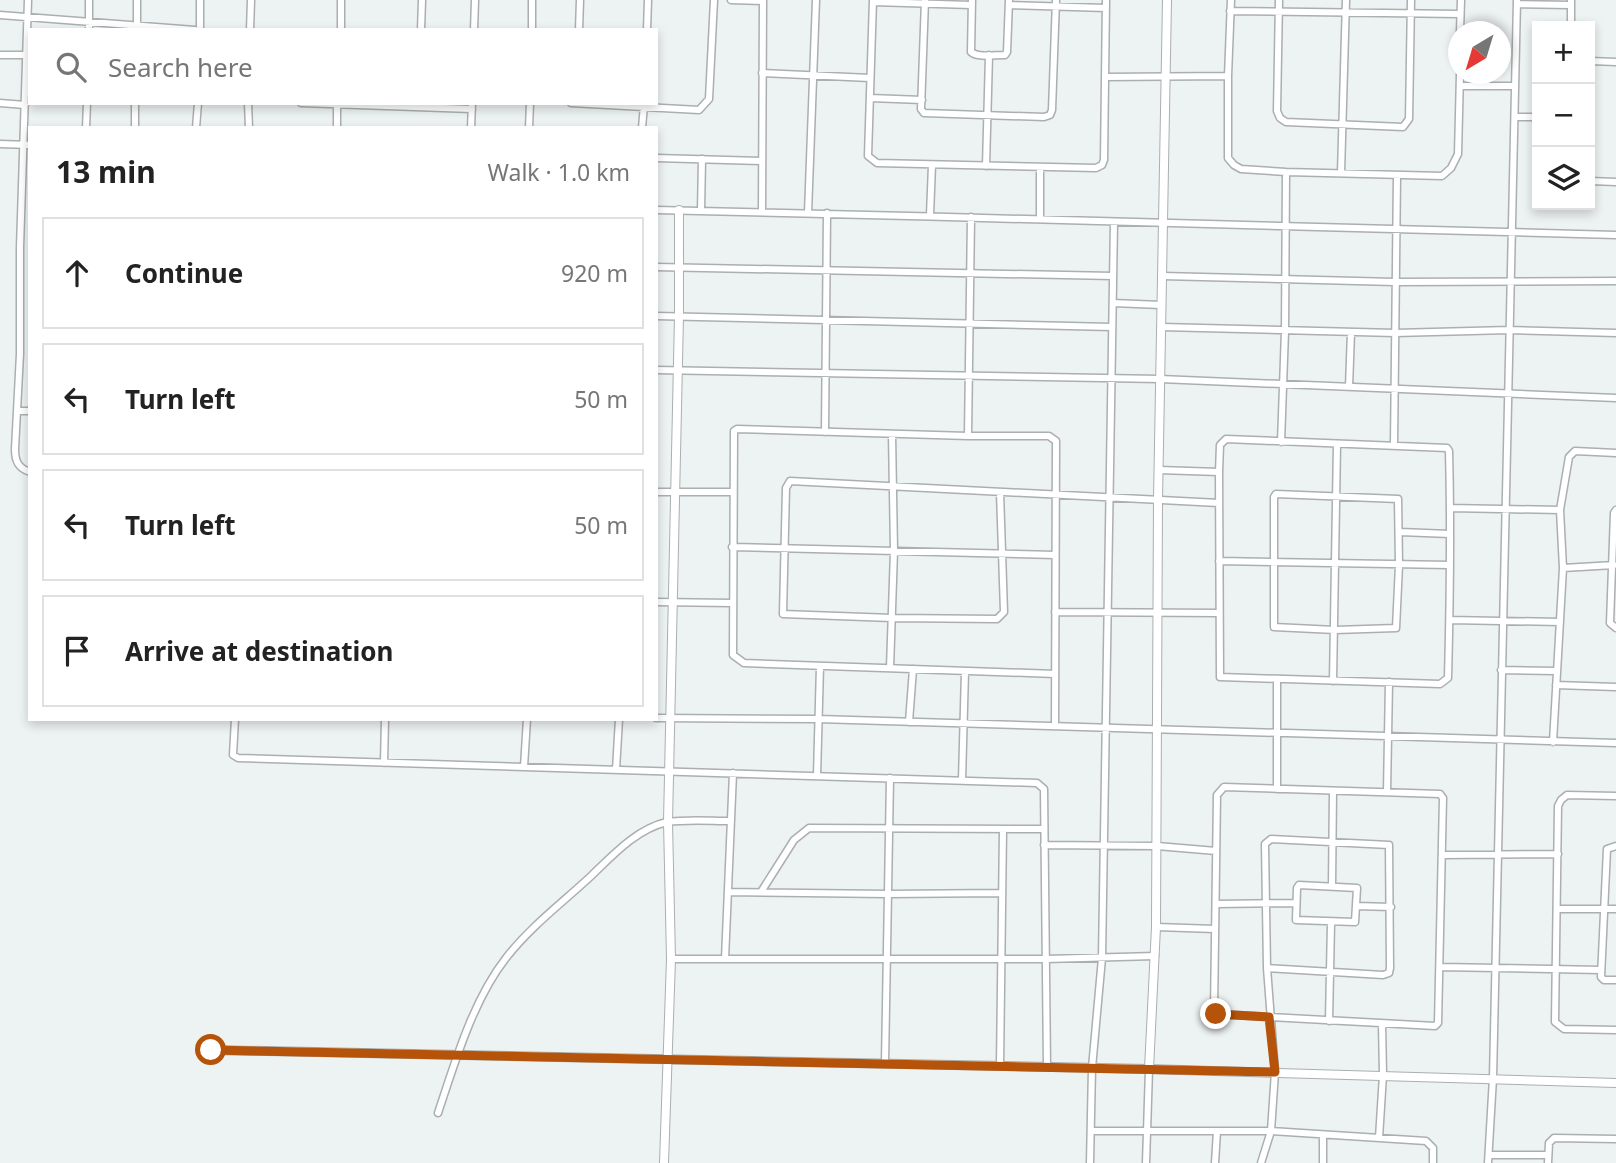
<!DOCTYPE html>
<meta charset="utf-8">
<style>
body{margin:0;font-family:"Noto Sans",sans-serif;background:#f2f2f2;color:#222}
.controls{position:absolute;right:21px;top:21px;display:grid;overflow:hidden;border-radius:0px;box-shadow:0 4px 10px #0003}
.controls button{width:63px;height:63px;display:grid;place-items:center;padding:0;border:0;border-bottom:2px solid #e0e0e0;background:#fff;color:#222;font:35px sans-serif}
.compass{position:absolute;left:1448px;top:21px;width:63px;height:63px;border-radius:50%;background:#fff;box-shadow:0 4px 10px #0003;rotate:218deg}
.stop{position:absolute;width:21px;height:21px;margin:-16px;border:5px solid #b45309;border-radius:50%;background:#fff}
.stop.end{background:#b45309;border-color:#fff;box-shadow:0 2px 7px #0008}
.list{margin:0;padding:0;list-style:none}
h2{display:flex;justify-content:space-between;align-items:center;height:91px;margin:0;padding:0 28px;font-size:30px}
h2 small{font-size:23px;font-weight:400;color:#767676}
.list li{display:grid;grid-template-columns:46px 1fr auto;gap:21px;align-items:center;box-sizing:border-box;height:112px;margin:0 14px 14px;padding:0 14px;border:2px solid #e0e0e0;border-radius:0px}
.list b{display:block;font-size:26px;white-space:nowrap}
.list em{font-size:23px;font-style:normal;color:#767676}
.icon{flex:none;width:38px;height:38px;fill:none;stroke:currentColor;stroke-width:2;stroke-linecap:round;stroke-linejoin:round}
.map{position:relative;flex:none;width:1616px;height:1163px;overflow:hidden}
.search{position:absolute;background:#fff;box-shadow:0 4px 10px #0003;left:28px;top:28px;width:630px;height:77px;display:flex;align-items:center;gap:18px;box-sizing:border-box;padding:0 24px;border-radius:0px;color:#767676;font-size:26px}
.panel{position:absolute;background:#fff;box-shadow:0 4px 10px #0003;left:28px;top:126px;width:630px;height:595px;border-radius:0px}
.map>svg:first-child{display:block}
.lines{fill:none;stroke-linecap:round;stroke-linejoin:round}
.minor-casing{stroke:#aaafb0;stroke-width:9}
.tertiary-casing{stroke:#aaafb0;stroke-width:10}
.minor{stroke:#fff;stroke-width:6}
.tertiary{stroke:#fff;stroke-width:8}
.route{stroke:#b45309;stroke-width:9}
</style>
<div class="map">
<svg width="1616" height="1163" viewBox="0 0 1616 1163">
<rect width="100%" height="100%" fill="#edf2f3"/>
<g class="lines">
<g class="minor-casing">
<path id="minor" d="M28,0L20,248V354L15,449C15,461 18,468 30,472
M731,0L763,1
M873,0L868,156L877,163L1096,168L1102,165L1104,160L1106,0
M925,0L921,109L924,113L1044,117L1050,115L1052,110L1056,0
M972,0L971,52C978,58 994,55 1005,55L1007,52L1009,0
M1231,0L1228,76V158L1234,165L1241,169L1286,172L1442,176L1451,168L1458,154L1460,74
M1279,0L1277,111L1280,118L1286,122L1403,127L1409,119L1411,0
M873,2L971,5
M1517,4L1570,5
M1009,5L1106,8
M1230,11L1460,14
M0,15L195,30
M1571,26V0
M89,30V0
M137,30V0
M200,30V0
M250,30L251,0
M341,30V0
M421,30L422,0
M474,30L475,0
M532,30V0
M579,30L580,0
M647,30L648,0
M1460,32L1461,0
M0,55H27
M1590,61L1616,62
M762,73L870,78
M1105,77L1228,76
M1460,86H1515
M870,98L922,100
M0,103L25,105
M248,103L249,128
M301,103L472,109
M571,103L699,110L709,99L714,0
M1515,117H1537
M86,128L87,103
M135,128V103
M196,128L198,103
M337,128V103
M471,128L472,103
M529,128L530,103
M642,128L644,105
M0,144L30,145
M656,158L761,161
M986,166L989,55
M1341,173L1346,0
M1590,181L1616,182
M656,210C976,218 1296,224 1616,235
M701,211L702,159
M762,212L763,0
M808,213L816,0
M930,215L932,165
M1040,218V167
M656,267L1113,276
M1162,276L1395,282L1616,281
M1113,303L1161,305
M656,316L1112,327
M1161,327L1395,333L1509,330L1616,333
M656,370L1160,379L1616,398
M1349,387L1351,332
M17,411H30
M825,432L827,213
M968,436L971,217
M1226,439L1447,448L1449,451C1451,526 1450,602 1448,678L1440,684L1220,677L1219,472L1220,445Z
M1281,442L1285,331L1286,172
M1394,445L1397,175
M1159,470L1219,472
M656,492H732
M1000,492L1004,612L997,619L892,618L783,614L786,488L790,481L1219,503
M1276,494L1398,499L1399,565L1396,628L1335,630L1274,627V497Z
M1450,508L1560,510
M1616,510L1614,513L1610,623L1616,628
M1400,532L1450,534
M732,547L1055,555
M1219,561L1450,565
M1563,568L1614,565
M656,602L732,603
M1055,612L1219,613
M1450,620L1560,622
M890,668L894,551L892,434
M1501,670L1557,671
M1333,681L1337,444
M1556,685L1616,687
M656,718L818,719L1616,743
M235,719L233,755L238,758L1037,783L1044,789L1047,1067
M909,722L913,669
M1055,726L1056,441L1049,436H968L737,429L734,431L733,655L744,663L1055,674
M1553,742L1563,568L1560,510L1569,457L1575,451L1616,453
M384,763L385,719
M524,767L527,719
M616,770L619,719
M817,776L820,666
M962,780L965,671
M1224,787L1440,794L1443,798L1438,1023L1435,1026L1216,1014L1214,1011L1217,795Z
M1277,789V679
M1387,792L1389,682
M1616,796L1567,795L1561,800L1558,806L1555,1022L1564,1029L1616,1030
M1044,845L1157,846L1216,851
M1616,846L1607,849L1601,977L1604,980H1616
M1442,855L1558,854
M1299,885L1357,888L1355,922L1296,920L1297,888Z
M1332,886L1333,791
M728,892L888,894L1002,893
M761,892L794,840L809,828L1044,829
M1216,904L1296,903
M1356,906L1391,907
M1557,909H1616
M1156,927L1215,929
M671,959H1046L1155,956
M725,959L733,773
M1440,967L1601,970
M1329,1021L1331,923
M885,1063L890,778
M1000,1066L1003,829
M438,1113C455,1062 473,1000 506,958C530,927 562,903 590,877C612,856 636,829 667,822C687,819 711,821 731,821
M1091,1131H1271L1426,1141L1433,1148V1163
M1379,1138L1383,1075L1382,1024
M1489,1155H1548
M1090,1163L1092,1068L1102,958L1114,222
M1146,1163L1149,1069
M1215,1163L1217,1131
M1261,1163L1271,1131L1275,1072L1267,968L1265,844L1271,839L1389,845L1390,968L1389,973L1383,975L1267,968
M1323,1163V1135
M1488,1163L1493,1078L1517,0
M1548,1163L1549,1143L1554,1138L1616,1139"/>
</g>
<g class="tertiary-casing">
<path id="tertiary" d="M211,1050L1149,1069L1616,1083
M1149,1069L1156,927L1158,500L1167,0
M664,1163L671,959L668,822L679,316V210"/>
</g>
<use href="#minor" class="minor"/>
<use href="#tertiary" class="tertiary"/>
</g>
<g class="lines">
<path class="route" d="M211,1050L1275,1072L1269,1017L1216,1014"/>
</g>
</svg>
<div class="controls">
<button>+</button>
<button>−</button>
<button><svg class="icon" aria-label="layers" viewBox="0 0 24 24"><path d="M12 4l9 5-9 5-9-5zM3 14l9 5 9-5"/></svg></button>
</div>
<svg class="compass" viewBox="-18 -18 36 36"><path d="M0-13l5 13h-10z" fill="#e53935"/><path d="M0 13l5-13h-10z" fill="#767676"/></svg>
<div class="stop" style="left:211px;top:1050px"></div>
<div class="stop end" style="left:1216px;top:1014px"></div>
<div class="search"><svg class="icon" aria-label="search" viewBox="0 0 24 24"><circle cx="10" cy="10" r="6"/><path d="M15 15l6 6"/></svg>Search here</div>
<section class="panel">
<h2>13 min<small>Walk · 1.0 km</small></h2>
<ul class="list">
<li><svg class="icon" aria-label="ahead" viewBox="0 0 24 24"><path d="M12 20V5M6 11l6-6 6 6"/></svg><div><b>Continue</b></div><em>920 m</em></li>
<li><svg class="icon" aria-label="left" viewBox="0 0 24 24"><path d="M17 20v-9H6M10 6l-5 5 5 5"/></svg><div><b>Turn left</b></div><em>50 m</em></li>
<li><svg class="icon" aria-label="left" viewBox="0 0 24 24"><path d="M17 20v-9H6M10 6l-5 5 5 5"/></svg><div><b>Turn left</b></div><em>50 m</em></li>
<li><svg class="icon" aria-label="arrive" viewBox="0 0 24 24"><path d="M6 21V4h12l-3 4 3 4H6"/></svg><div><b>Arrive at destination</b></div></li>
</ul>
</section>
</div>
